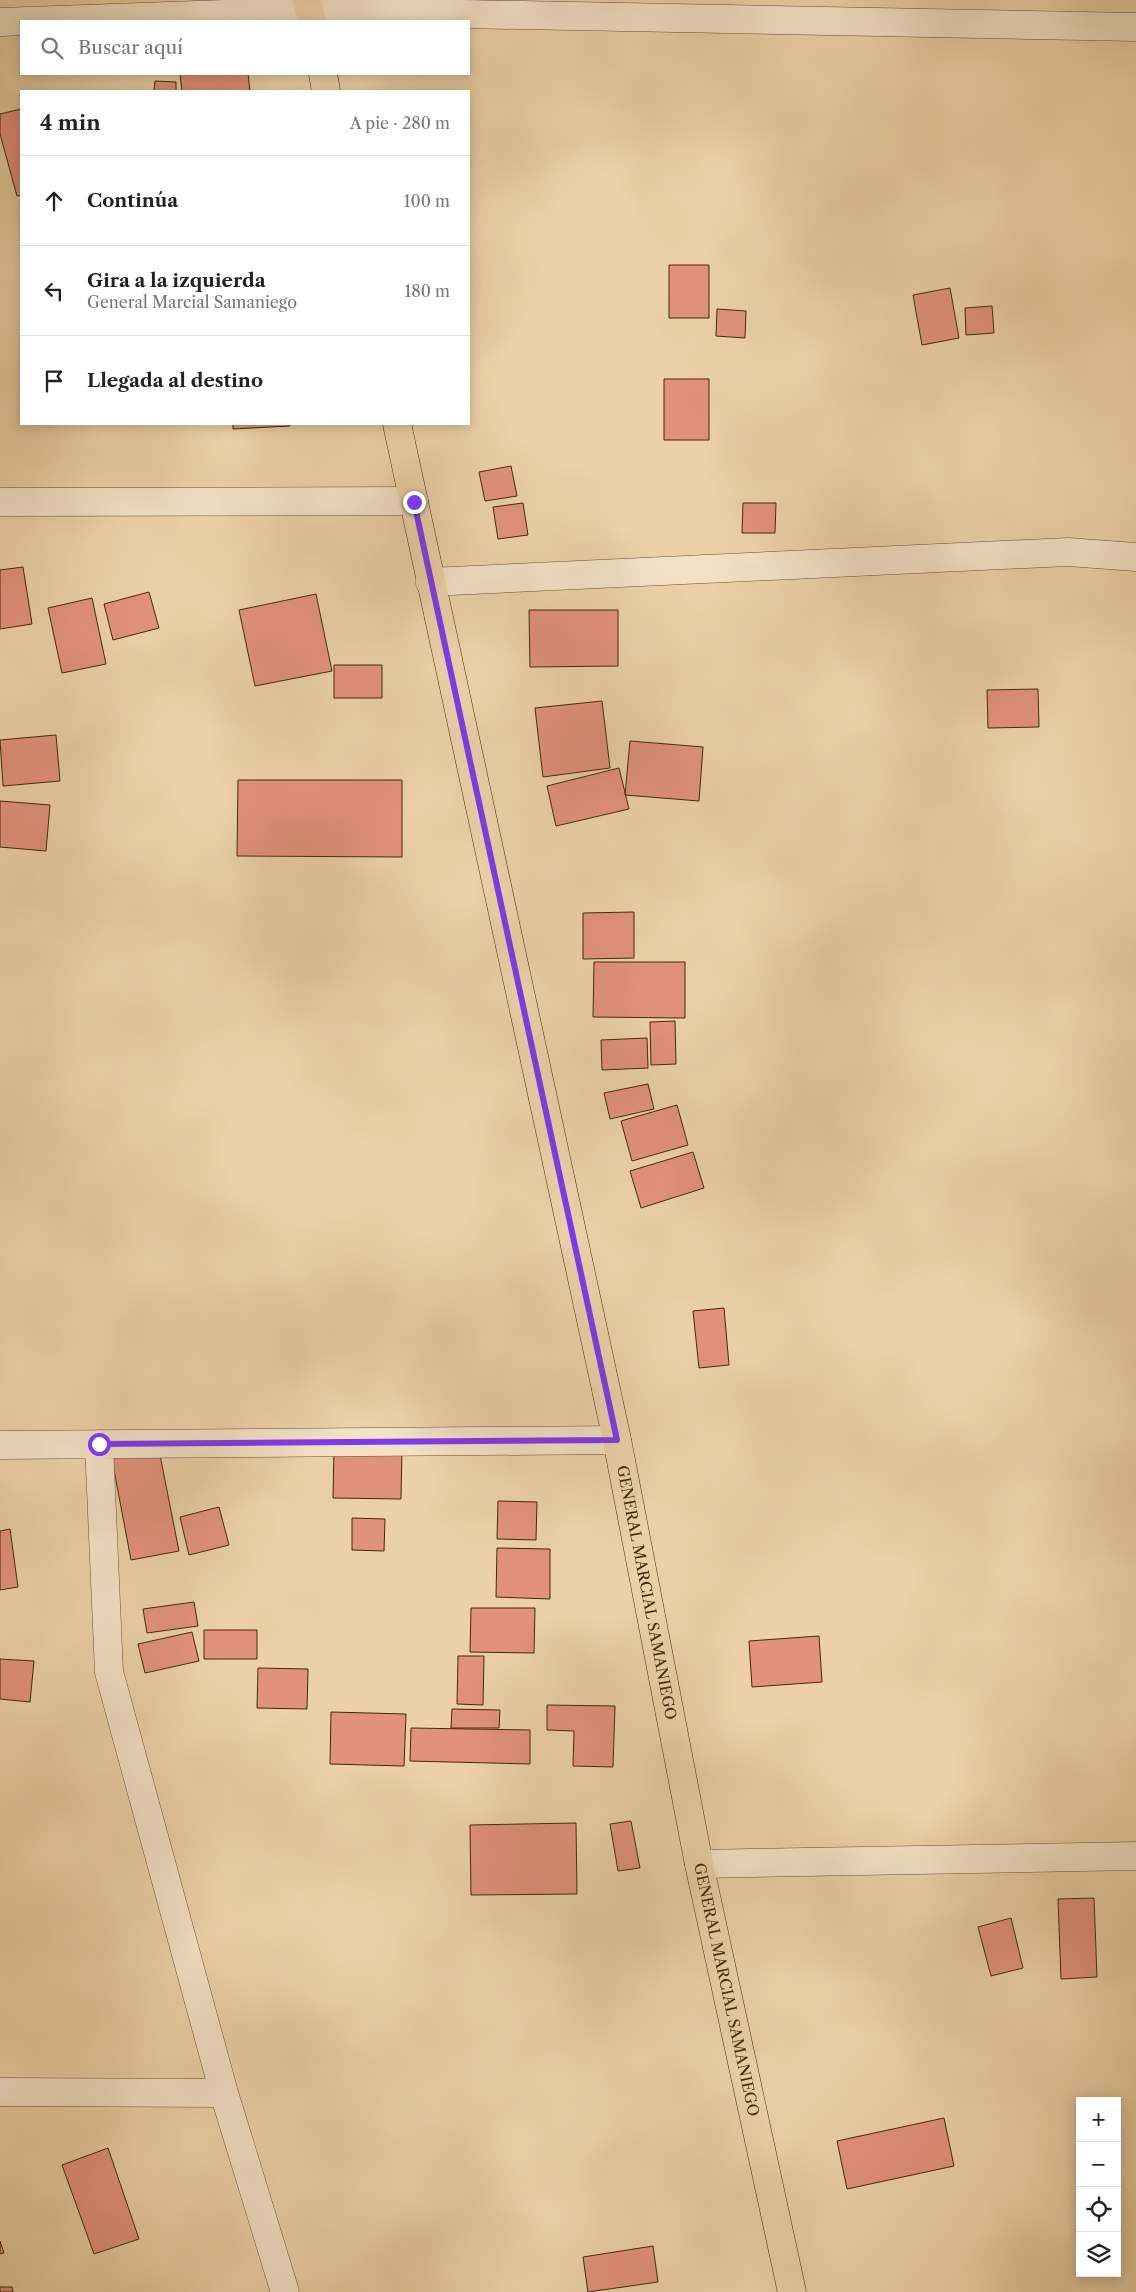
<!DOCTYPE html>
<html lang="es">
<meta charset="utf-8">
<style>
body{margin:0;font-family:"Libre Caslon Text",serif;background:#f6f6f6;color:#222}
.controls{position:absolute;right:15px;bottom:15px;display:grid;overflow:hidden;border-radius:0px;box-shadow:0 2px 12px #0003}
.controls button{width:45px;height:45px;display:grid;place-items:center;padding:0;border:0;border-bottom:1px solid #e0e0e0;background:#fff;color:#222;font:25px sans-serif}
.stop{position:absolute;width:15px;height:15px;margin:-11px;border:4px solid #7c3aed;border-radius:50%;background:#fff}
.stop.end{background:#7c3aed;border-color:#fff;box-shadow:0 1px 5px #0008}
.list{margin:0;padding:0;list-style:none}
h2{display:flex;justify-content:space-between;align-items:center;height:65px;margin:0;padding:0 20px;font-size:21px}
h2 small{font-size:16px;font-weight:400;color:#767676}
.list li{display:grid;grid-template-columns:32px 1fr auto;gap:15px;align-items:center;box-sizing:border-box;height:90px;padding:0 20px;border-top:1px solid #e0e0e0}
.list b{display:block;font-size:19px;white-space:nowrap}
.list p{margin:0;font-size:16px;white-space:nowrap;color:#767676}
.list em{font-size:16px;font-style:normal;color:#767676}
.icon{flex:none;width:28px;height:28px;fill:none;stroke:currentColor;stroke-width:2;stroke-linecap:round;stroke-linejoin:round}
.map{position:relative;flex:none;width:1136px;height:2292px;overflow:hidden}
.search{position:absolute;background:#fff;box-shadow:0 2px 12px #0003;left:20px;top:20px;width:450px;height:55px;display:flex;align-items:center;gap:12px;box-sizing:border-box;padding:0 18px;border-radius:0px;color:#767676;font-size:19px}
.panel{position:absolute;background:#fff;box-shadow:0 2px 12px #0003;left:20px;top:90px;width:450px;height:335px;border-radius:0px}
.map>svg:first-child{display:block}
.building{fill:#e2927c;stroke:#41280d}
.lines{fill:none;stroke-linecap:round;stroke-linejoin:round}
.street-casing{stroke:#6c5234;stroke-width:29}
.primary-casing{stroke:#41280d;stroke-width:29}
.street{stroke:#f3e1c6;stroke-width:28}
.primary{stroke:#ecd1a8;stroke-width:28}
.route{stroke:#7c3aed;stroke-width:6}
.labels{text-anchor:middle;stroke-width:4.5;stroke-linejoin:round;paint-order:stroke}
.street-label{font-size:15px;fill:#41280d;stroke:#f3e1c6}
</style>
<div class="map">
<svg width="1136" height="2292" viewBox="0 0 1136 2292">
<rect width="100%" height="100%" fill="#ecd1a8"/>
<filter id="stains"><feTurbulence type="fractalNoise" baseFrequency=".004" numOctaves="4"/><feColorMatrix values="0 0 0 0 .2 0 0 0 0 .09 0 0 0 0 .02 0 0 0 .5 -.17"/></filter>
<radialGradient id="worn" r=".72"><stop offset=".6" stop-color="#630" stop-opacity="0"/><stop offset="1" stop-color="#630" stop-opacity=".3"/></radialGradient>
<path class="building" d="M180,74H248L250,91H182Z
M155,81L176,82V91H154Z
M21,109V195L17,196L0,134V114Z
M669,265H709V318H669Z
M950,288L959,338L922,345L913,295Z
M992,306L994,333L966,335L965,308Z
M717,309L746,311L745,338L716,336Z
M664,379H709V440H664Z
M233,424H290V426L233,429Z
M511,466L517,496L485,501L479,472Z
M523,503L528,535L498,539L493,507Z
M743,503H776L775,533H742Z
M23,567L32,624L0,629V570Z
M149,592L159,628L113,640L104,604Z
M316,594L332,671L255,686L239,610Z
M92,598L106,664L62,673L48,608Z
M529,610H618V666L530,667Z
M334,665H382V698H334Z
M1038,689L1039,727L988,728L987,690Z
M602,701L610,768L543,777L535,708Z
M56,735L60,781L3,786L0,740Z
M630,741L703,747L699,801L625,795Z
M619,768L629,809L556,826L547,786Z
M238,780H402V857L237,856Z
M0,801L50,805L46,851L0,847Z
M634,912V958L583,959V913Z
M594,962H685V1018L593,1017Z
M675,1021L676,1064L651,1065L650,1022Z
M647,1038L648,1068L602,1070L601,1040Z
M648,1084L654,1109L610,1119L604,1093Z
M677,1105L688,1145L632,1161L621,1121Z
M693,1152L704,1188L641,1208L630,1171Z
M724,1308L729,1365L699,1368L693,1311Z
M158,1445L179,1551L131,1560L111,1454Z
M334,1447H402L401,1499L333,1498Z
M498,1501L537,1502L536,1540L497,1539Z
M219,1507L229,1545L189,1555L180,1517Z
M352,1518L385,1519L384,1551L352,1550Z
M10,1529L18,1587L0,1590V1531Z
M497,1548L550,1549V1599L496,1597Z
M194,1602L198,1626L147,1633L143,1609Z
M471,1608H535L534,1653L470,1652Z
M204,1630H257V1659H204Z
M192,1632L199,1661L145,1673L138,1644Z
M819,1636L822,1682L752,1687L749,1641Z
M458,1656H484L483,1705L457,1704Z
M0,1659L34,1661L30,1702L0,1699Z
M258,1668L308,1669L307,1709L257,1708Z
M547,1705L615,1706L613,1767L573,1766L574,1731L547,1730Z
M452,1709L500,1710L499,1728H451Z
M331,1712L406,1714L404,1766L330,1764Z
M411,1728L530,1730V1764L410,1761Z
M631,1821L640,1868L618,1871L610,1824Z
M576,1823L577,1894L471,1895L470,1825Z
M1094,1898L1097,1977L1061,1979L1058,1899Z
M1011,1918L1023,1968L991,1976L978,1927Z
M944,2118L954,2166L847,2189L837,2141Z
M108,2148L139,2239L94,2254L62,2165Z
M0,2241L4,2253L0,2254Z
M653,2246L658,2282L588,2292L583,2257Z
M0,2287H12L13,2292H0Z"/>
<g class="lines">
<g class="street-casing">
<path id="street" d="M0,22L309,11L1136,27
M0,502L414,501
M430,582L1068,552L1136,557
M99,1444L109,1672L224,2093L285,2292
M0,1445L617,1440
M699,1864L1136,1856
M0,2092L224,2093"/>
</g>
<g class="primary-casing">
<g id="primary">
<path d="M307,0L312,21"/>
<path d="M323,74L326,91"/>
<path id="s1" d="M397,424L617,1440L699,1864L792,2292"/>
</g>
</g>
<use href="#street" class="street"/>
<use href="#primary" class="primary"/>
</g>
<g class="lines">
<path class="route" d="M99,1444L617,1440L414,502"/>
</g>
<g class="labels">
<g class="street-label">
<text dy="5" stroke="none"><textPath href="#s1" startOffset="1195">GENERAL MARCIAL SAMANIEGO</textPath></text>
<text dy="5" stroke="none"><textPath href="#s1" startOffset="1600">GENERAL MARCIAL SAMANIEGO</textPath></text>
</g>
</g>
<rect width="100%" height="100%" filter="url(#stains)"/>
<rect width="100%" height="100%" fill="url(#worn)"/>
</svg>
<div class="controls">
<button>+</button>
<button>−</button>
<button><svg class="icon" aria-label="locate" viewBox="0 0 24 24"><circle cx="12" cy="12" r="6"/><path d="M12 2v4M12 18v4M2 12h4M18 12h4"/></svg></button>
<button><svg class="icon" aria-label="layers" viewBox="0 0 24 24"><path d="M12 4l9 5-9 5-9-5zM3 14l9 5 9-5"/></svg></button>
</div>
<div class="stop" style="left:99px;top:1444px"></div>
<div class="stop end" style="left:414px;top:502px"></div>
<div class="search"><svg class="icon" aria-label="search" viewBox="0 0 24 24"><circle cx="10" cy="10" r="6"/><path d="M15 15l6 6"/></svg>Buscar aquí</div>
<section class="panel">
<h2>4 min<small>A pie · 280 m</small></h2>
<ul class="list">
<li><svg class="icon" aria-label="ahead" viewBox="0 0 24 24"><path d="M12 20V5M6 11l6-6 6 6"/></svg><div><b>Continúa</b></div><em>100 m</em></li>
<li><svg class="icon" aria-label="left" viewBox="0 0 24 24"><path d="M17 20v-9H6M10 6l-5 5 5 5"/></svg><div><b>Gira a la izquierda</b><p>General Marcial Samaniego</p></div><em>180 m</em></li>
<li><svg class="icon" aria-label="arrive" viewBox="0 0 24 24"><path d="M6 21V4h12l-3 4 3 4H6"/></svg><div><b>Llegada al destino</b></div></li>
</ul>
</section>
</div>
